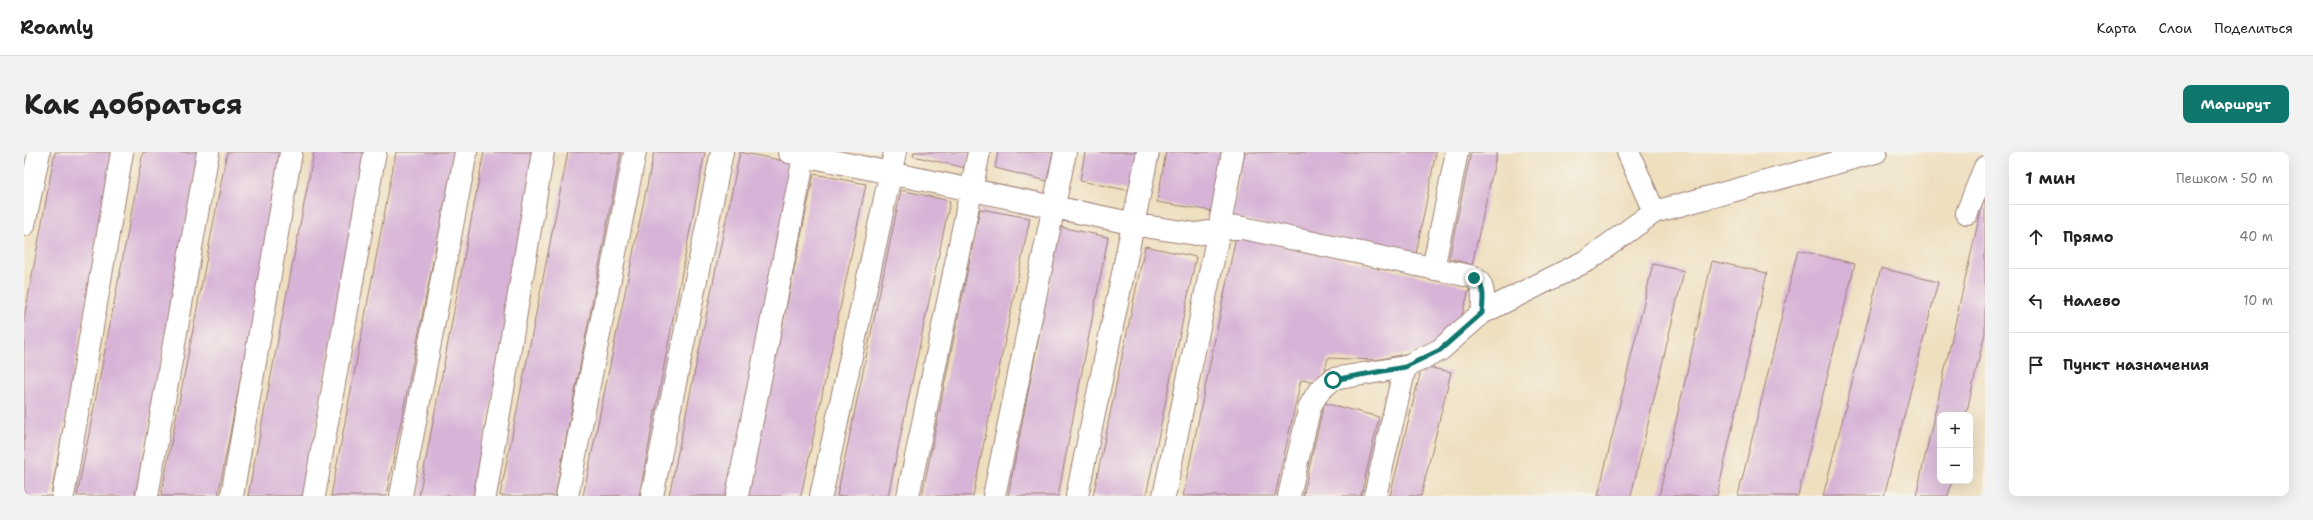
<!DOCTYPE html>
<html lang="ru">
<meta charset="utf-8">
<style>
body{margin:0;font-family:"Shantell Sans",sans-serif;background:#f2f2f2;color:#222}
.controls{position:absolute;right:12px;bottom:12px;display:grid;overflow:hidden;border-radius:8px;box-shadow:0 4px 16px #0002}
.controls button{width:36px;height:36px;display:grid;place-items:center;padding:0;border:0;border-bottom:1px solid #e0e0e0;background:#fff;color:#222;font:20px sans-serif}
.stop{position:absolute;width:12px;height:12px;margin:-9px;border:3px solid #0f766e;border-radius:50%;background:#fff}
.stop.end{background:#0f766e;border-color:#fff;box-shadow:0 1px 4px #0008}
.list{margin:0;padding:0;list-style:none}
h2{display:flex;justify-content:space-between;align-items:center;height:52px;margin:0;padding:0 16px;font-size:17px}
h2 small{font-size:13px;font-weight:400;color:#767676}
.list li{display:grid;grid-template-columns:26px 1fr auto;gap:12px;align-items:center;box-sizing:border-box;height:64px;padding:0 16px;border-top:1px solid #e0e0e0}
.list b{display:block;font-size:15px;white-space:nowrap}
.list em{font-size:13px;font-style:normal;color:#767676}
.icon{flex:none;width:22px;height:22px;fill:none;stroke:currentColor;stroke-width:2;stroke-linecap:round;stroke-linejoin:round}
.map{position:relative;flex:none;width:1961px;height:344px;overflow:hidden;border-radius:8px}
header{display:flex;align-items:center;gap:24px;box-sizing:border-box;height:56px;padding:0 20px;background:#fff;border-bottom:1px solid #e0e0e0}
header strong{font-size:19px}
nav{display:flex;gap:22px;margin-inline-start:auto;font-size:14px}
.intro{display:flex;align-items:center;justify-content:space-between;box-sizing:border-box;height:96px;padding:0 24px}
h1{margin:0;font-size:28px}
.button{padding:10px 18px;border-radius:8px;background:#0f766e;color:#fff;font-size:14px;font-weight:700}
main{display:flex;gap:24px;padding:0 24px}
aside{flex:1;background:#fff;border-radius:8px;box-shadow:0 4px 16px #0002}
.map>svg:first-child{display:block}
.building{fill:#d7b3d7}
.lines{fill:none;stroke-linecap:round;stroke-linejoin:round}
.minor-casing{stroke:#9c7f75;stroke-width:24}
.minor{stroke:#fff;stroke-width:22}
.route{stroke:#0f766e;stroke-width:5}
</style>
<header>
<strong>Roamly</strong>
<nav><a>Карта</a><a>Слои</a><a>Поделиться</a></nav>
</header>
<div class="intro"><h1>Как добраться</h1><a class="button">Маршрут</a></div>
<main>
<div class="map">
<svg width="1961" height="344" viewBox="0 0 1961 344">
<rect width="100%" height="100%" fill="#f7f3e8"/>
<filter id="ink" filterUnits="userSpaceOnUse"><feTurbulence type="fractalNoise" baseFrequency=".025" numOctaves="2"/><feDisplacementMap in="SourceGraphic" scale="8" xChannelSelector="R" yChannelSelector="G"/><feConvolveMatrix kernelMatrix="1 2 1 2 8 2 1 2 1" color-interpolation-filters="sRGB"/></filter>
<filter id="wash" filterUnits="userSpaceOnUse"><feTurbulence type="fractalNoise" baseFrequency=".012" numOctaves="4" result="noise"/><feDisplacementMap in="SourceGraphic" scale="16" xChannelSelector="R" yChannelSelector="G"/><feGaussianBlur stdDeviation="0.9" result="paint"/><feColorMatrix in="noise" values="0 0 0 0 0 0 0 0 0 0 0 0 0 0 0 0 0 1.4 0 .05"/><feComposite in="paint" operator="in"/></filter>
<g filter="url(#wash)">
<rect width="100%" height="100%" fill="#eedfbf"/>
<g id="blocks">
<path class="building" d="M31,0H89L27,344H0V167Z
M119,0H176L111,344H53Z
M203,0H260L194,344H137Z
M290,0H343L279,344H224Z
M372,0H431L362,344H307Z
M460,0H515L449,344H395Z
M544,0H597L531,344H476Z
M630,0H681L615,344H559Z
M716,0L774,12L704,344H645Z
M890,0H945L942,16L889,4Z
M974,0H1029L1023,29L971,16Z
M1061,0H1120L1113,40L1056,29Z
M1142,0H1199L1188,59L1133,50Z
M1221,0H1412L1392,102L1208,65Z
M1447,0H1473L1448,113L1425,106Z
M790,22L842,32L777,344H723Z
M877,38L926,49L864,344H813Z
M1961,40V181L1942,263H1916V329H1928L1924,344H1892Z
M956,57L1006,66L949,344H898Z
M1036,75L1084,85L1034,344H984Z
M1212,84L1446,135L1437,166L1405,197L1352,208L1304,206L1298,230L1277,228L1251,344H1159Z
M1121,94L1172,105L1122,344H1069Z
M1774,98L1831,112L1774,344H1714Z
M1688,109L1743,121L1693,344H1635Z
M1629,112L1660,119L1607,344H1574Z
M1857,116L1914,130L1860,344H1799Z
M1398,214L1427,220L1397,344H1366Z
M1300,251L1355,265L1337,344H1279Z"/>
</g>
</g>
<g filter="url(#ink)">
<use href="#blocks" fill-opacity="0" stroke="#9c7f75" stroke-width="1"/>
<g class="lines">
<g class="minor-casing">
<path id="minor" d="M765,0L1126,75L1172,82L1214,75L1450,125C1462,134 1459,148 1458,161
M1604,0L1630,60L1852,0
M1943,61L1961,15
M0,73L15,0
M1409,117L1433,0
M39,344L98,0
M123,344L184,0
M208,344L267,0
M290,344L351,0
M377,344L442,0
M461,344L519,0
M543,344L611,0
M628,344L698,0
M713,344L781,0
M797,344L871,0
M884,344L955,0
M970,344L1041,0
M1053,344L1124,0
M1140,344L1195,78L1209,0
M1265,344L1286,254L1295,239L1309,227L1381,215L1416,198L1458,161L1564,108L1630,60
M1351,344L1381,215"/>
</g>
<use href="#minor" class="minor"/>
</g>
</g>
<g class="lines" filter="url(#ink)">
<path class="route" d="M1309,228L1381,215L1416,198L1458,161C1459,148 1462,134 1450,126"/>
</g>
</svg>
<div class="controls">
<button>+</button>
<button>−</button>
</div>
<div class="stop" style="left:1309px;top:228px"></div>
<div class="stop end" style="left:1450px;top:126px"></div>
</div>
<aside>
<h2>1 мин<small>Пешком · 50 m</small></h2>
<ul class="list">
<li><svg class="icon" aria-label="ahead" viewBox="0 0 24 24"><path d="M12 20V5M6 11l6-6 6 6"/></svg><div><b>Прямо</b></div><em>40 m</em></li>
<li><svg class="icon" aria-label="left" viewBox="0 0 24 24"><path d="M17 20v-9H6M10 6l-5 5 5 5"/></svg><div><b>Налево</b></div><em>10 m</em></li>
<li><svg class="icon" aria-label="arrive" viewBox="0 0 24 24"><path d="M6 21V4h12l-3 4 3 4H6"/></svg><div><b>Пункт назначения</b></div></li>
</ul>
</aside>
</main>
